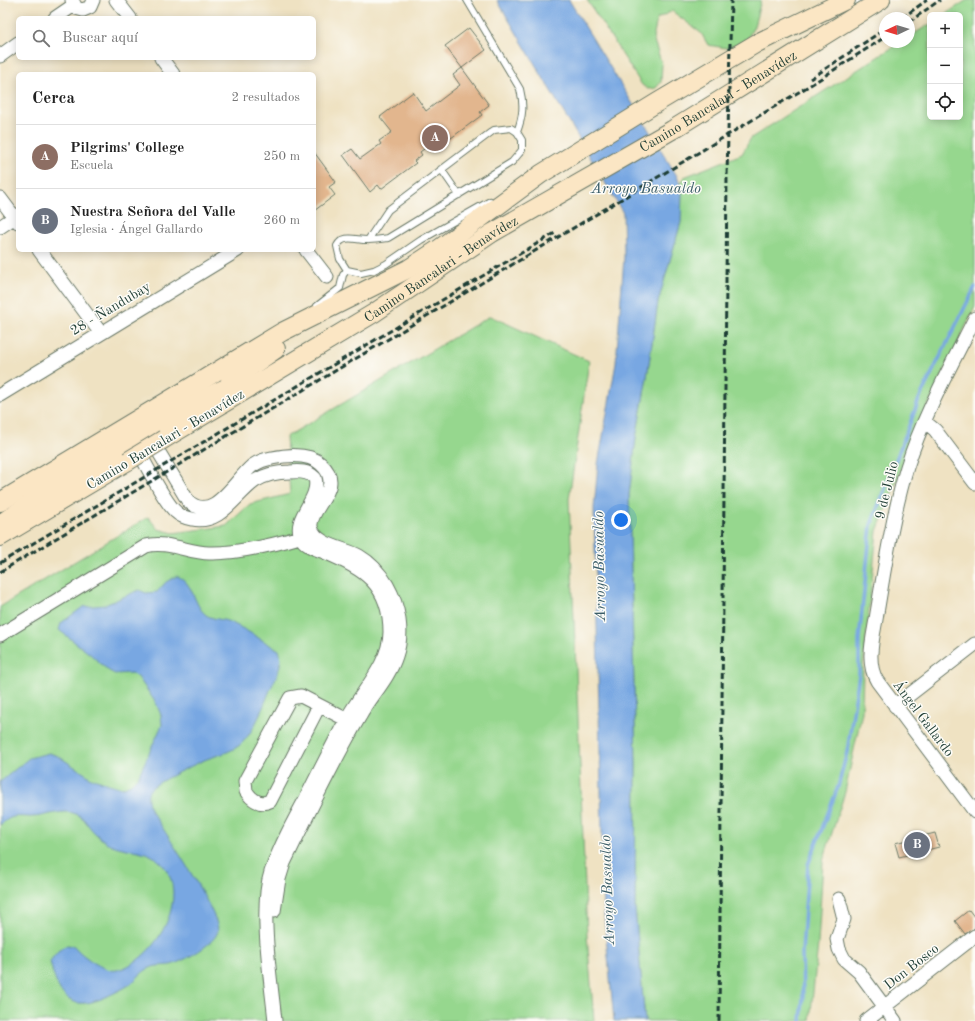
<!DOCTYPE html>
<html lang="es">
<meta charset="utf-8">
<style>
body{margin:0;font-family:"Old Standard TT",serif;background:#f2f2f2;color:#222}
.controls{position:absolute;right:12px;top:12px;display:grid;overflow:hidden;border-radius:6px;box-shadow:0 2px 10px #0003}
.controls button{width:36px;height:36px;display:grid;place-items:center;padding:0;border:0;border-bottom:1px solid #e0e0e0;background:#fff;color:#222;font:20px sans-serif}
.compass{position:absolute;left:879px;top:12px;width:36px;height:36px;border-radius:50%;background:#fff;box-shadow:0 2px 10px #0003;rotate:266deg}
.you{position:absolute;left:621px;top:520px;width:14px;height:14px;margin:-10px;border:3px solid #fff;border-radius:50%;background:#1a73e8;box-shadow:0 0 0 6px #1a73e833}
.badge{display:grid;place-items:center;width:26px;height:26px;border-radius:50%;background:#d1495b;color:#fff;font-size:13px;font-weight:700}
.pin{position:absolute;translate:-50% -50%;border:2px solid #fff;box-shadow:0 1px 4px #0006}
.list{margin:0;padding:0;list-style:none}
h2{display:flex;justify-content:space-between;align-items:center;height:52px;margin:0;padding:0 16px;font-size:17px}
h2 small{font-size:13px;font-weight:400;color:#767676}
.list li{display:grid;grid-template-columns:26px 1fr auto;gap:12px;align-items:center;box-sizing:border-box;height:64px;padding:0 16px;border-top:1px solid #e0e0e0}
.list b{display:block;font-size:15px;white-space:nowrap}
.list p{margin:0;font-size:13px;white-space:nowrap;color:#767676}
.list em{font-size:13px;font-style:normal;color:#767676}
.icon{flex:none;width:22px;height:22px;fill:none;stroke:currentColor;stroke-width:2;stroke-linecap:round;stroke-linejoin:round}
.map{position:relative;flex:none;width:975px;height:1021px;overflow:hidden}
.search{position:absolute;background:#fff;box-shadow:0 2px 10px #0003;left:16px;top:16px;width:300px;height:44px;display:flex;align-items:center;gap:10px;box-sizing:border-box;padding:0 14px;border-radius:6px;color:#767676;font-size:15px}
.panel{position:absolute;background:#fff;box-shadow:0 2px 10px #0003;left:16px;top:72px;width:300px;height:180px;border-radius:6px}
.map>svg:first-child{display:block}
.green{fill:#96d78e;stroke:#5a8a61}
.water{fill:#78a7e2;stroke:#4c728b}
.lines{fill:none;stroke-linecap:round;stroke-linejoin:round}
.stream{stroke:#78a7e2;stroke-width:3.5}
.building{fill:#e2b68e}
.lane-casing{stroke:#687766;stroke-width:8}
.street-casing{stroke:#687766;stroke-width:15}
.secondary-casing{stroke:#687766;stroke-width:20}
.lane{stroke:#fff;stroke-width:6}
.street{stroke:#fff;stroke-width:13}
.secondary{stroke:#fbe6c4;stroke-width:18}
.rail{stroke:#1f3d34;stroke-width:3;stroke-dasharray:6 3;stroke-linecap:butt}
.secondary-bridge-casing{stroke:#687766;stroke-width:20;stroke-linecap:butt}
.secondary-bridge{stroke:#fbe6c4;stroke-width:18}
.labels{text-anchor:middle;stroke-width:3;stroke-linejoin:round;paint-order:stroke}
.street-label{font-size:14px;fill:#1f3d34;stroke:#fdfcf7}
.water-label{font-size:15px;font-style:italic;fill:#3a5d68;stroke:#fdfcf7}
</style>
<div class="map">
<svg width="975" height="1021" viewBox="0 0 975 1021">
<rect width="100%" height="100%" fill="#fdfcf7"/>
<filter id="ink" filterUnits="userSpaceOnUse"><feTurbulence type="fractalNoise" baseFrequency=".025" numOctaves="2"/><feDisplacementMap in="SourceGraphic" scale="8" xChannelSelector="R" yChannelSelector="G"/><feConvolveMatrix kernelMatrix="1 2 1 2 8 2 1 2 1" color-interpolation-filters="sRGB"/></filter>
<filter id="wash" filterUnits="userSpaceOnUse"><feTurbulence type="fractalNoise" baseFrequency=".012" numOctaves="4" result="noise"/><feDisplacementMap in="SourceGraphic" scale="16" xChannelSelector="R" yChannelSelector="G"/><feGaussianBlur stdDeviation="0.9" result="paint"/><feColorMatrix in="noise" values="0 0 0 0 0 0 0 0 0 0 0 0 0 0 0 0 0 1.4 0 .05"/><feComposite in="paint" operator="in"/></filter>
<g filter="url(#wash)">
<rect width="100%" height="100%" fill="#efe2c2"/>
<path class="green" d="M587,0H761L754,26L747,40L726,48L708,45L701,33L672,11L657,19L653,38L662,64L661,82L656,88L648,89L642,85Z
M967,0H975V307L918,426L877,531L863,668L862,712L845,792L823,861L818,944L810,1021H645L635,908L636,763L629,495L636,438L647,377L658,302L681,222L682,191L680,185L684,177L742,154L751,138L901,42H909V37L930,24V117H960V15H944Z
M490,316L589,361L569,499L587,935L594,1021H0V607L148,517L158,529L173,533L226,526L250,504L290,494L286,437Z"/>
<path class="water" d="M497,0H569L677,176L682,191L681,222L658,302L647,377L636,438L629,495L636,763L635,908L645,1021H614L604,915L594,508L598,464L616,363L624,257L623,213Z
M177,576C194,582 193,605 206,615C212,619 221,619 227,621C245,628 262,641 279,650C284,665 276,677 270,690C263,707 256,728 243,742C233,753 215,755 202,761C192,766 153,783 149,791C146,796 149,804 150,809C163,828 219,913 218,930C217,943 185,960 174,964C166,967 158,964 150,968C142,971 136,980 129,985C123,989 116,992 110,995C72,1014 58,999 50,961L59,950L67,945L74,946C81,955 105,973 117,970C155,961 192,897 162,864C148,848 130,852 112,845C106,843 100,838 95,833C88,827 85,817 76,814C63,808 45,817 31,817C26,817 18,816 13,817C8,818 3,823 0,825V782L29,758L49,753L58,756L93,779L122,788L131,784L138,777L162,725L161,715L156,703L138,677L132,673L115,674L109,671L90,654L59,630L61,623L83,607L105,605L139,590L146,593L157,592L166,582Z"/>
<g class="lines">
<path class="stream" d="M801,1021L803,998L802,952L808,865L838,787L847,752L859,674V639L871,525L920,397L975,287"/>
</g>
<g id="blocks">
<path class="building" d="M469,28L486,50L462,68L445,46Z
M462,68L489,105L480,112L482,115L447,141L446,139L437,146L434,141L420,152L422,155L414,161L416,163L381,189L378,185L370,192L343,155L352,149L360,159L381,144L379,141L392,132L380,117L413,92L426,111L460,85L453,75Z
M314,152L336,182L329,187L335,195L314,211Z
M935,833L939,847L899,857L895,843Z
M969,910L975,918V928L965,934L955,921Z"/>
</g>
</g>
<g filter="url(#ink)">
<use href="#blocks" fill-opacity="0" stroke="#687766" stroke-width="1"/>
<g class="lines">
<g class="lane-casing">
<path id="lane" d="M467,0L520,89C524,105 523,116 517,132
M441,169L459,195
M347,270L340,259L337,246C344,233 357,241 369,240C375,240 381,239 388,238L512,162L522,150V140L517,132L511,128L494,130L388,210L368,240
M347,270L361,273L374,270L386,264L421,240L490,201
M317,306L340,288L343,275L347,270"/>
</g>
<g class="street-casing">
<path id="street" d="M72,0L76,8L83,10L90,7L93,0
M116,0L130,18
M55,18L74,5
M0,56L18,43
M161,58L173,74
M0,198L18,222
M0,227L18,215
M39,250L100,332
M306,250L327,277
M975,318C951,366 923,416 907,467C893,514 885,565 877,613C874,635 865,661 877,681L975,812
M0,395L238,250
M925,422L935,430L975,483
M151,439L188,501C213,524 235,480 252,466C258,462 265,459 272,458C287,455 309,453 321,464C347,487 308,508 311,527C315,545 345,548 359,556C371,563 380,573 387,585C399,606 404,633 396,656C389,678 371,696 360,716C332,763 308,814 284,863L279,879L274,911
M136,447C145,462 164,502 176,512C180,516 186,518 192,519C221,525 235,495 255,481C266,474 277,472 290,472C299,471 308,471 315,478C321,499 292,517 301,537C305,546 316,549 324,552C363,568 390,584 390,632C390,664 361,692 346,720C332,746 319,772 306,798C293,822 280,846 271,872C259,909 271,980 275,1021
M0,635L146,546C166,540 189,553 209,553C235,554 284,543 308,534
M319,706L270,801C260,806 251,799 246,791L245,781L290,698L301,696L353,723
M895,706L975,644
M839,899L844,919L837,939L839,949L844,959L859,972L895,1021
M866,1021L975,936"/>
</g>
<g class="secondary-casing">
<g id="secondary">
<path d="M230,381L276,349"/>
<path id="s1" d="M164,439L374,313L492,233L672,130L881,0"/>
<path d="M0,502L282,332L408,269L440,248L541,174L658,102L757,43L846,0"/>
<path d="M0,524L47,492L211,395L245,379"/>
<path d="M0,537L128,461"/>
</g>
</g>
<use href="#lane" class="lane"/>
<use href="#street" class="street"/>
<use href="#secondary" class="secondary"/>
<path class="rail" d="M902,18L927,0
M909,22L940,0
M810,79L885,29
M0,563L555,233
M0,572L610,206L812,84L885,37
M719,1021L727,177L731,0"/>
<g class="secondary-bridge-casing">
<path id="secondary-bridge" d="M128,461L164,439"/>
</g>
<use href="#secondary-bridge" class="secondary-bridge"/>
</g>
</g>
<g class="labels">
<g class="street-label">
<text dy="5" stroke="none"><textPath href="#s1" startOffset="649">Camino Bancalari - Benavídez</textPath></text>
<text dy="5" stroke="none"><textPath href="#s1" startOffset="325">Camino Bancalari - Benavídez</textPath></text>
<text transform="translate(110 308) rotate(-31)" y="5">28 - Ñandubay</text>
<text transform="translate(165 439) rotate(-31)" y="5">Camino Bancalari - Benavídez</text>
<text transform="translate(886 490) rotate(-76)" y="5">9 de Julio</text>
<text transform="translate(924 718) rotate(53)" y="5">Ángel Gallardo</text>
<text transform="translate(911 966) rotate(-38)" y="5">Don Bosco</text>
</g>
<g class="water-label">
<text x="646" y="193">Arroyo Basualdo</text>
<text transform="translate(599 566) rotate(-91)" y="5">Arroyo Basualdo</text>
<text transform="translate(607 890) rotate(-92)" y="5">Arroyo Basualdo</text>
</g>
</g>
</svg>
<div class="controls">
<button>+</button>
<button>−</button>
<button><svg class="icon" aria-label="locate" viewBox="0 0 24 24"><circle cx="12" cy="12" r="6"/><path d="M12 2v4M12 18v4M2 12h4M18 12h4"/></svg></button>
</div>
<svg class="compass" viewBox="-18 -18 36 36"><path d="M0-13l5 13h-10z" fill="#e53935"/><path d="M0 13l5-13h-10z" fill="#767676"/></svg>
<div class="you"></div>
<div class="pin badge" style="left:435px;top:138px;background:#8d6e63">A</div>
<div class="pin badge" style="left:917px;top:845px;background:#6b7280">B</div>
<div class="search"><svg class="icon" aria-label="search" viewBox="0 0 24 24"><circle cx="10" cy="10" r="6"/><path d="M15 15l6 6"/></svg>Buscar aquí</div>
<section class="panel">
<h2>Cerca<small>2 resultados</small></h2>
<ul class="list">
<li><span class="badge" style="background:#8d6e63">A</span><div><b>Pilgrims' College</b><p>Escuela</p></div><em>250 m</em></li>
<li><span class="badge" style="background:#6b7280">B</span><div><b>Nuestra Señora del Valle</b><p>Iglesia · Ángel Gallardo</p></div><em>260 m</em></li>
</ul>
</section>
</div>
